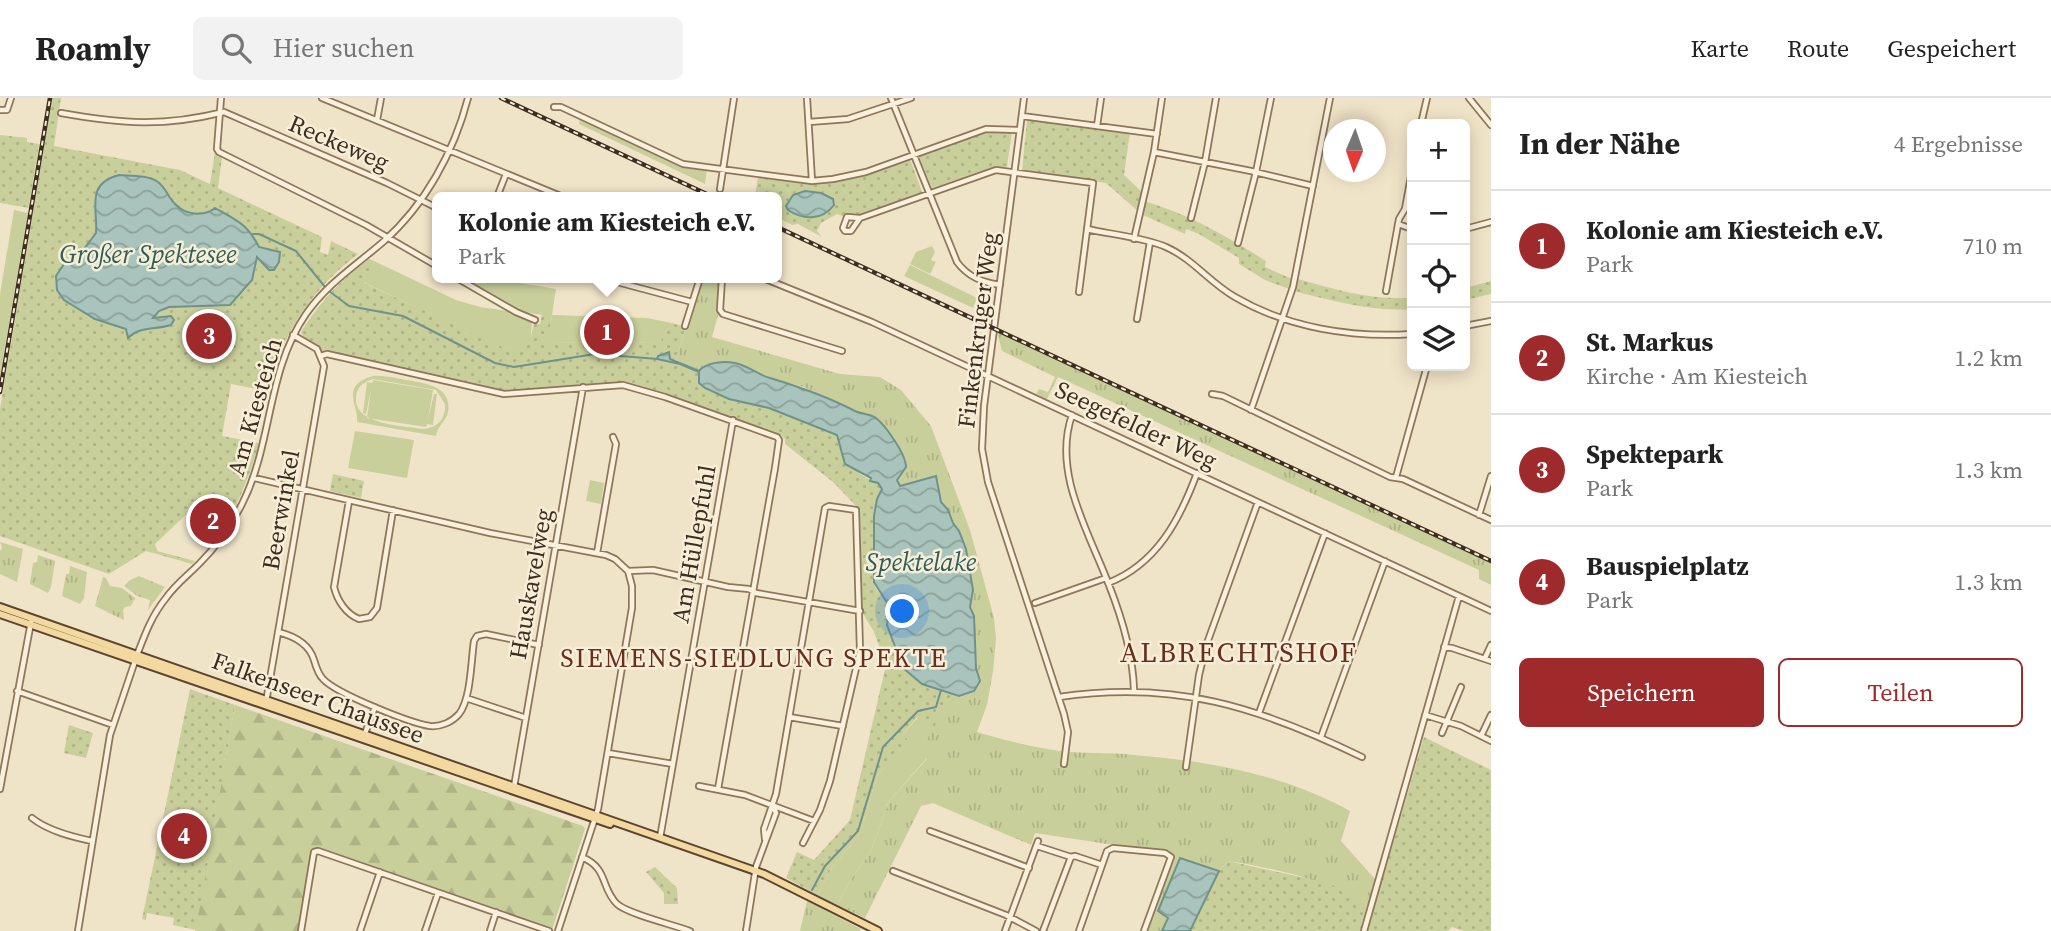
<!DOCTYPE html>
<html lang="de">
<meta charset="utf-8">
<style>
body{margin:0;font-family:"Source Serif 4",serif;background:#f2f2f2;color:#222}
.controls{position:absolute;right:21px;top:21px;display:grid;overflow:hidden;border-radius:10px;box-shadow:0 4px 18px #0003}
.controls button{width:63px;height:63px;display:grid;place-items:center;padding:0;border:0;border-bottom:2px solid #e0e0e0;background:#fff;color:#222;font:35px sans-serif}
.compass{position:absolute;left:1323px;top:21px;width:63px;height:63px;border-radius:50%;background:#fff;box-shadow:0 4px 18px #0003;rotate:182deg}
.you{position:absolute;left:903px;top:514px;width:24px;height:24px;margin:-18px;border:5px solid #fff;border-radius:50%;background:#1a73e8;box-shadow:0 0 0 10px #1a73e833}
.badge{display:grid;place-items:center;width:46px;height:46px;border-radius:50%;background:#9e2a2b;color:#fff;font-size:23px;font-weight:700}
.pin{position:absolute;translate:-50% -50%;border:4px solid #fff;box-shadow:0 2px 7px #0006}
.popup{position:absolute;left:432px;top:94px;width:350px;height:91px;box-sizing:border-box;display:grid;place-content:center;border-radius:10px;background:#fff;filter:drop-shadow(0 2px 5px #0005);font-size:23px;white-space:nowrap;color:#767676}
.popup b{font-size:26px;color:#222}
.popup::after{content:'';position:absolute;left:50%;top:100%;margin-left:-14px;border:14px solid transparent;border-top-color:#fff}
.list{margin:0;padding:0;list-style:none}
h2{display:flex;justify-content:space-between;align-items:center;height:91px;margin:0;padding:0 28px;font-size:30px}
h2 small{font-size:23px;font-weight:400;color:#767676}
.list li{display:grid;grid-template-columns:46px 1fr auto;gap:21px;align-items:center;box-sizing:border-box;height:112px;padding:0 28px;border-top:2px solid #e0e0e0}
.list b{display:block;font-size:26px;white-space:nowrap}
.list p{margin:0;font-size:23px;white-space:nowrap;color:#767676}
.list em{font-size:23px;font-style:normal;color:#767676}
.actions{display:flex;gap:14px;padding:21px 28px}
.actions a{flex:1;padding:16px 0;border:2px solid #9e2a2b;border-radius:10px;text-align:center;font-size:24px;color:#9e2a2b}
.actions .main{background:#9e2a2b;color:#fff}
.icon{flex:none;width:38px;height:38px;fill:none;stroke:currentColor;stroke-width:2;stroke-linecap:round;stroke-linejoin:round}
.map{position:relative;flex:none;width:1491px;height:833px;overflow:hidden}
header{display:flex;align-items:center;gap:42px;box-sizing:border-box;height:98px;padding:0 35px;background:#fff;border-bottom:2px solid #e0e0e0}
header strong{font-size:33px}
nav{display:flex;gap:38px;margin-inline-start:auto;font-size:24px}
.search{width:490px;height:63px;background:#f2f2f2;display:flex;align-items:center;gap:18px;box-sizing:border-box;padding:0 24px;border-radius:10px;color:#767676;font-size:26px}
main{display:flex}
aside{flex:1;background:#fff}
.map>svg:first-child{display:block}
.grass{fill:url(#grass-tufts)}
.forest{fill:url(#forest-firs)}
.park{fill:url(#park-dots);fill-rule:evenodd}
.garden{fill:#c9cf9b;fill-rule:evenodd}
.water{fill:url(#water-waves);stroke:#6f938a;stroke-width:2}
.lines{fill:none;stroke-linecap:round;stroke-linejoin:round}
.stream{stroke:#6f938a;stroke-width:2}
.minor-casing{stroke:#8d765c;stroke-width:8}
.major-casing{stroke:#5b4430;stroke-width:10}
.minor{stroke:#faf1dc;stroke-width:4.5}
.major{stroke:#f3d9a0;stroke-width:6}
.rail-casing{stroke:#3d2e20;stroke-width:4.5}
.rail{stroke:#f7eed8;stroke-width:2;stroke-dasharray:5;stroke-linecap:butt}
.labels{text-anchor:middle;stroke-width:5;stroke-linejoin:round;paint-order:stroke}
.street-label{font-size:24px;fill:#3d2e20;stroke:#f7eed8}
.water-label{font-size:26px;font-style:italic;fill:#2f5d5a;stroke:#f7eed8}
.neighbourhood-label{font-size:26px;letter-spacing:2px;fill:#6b2e1e;stroke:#f7eed8}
.quarter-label{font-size:28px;letter-spacing:2px;fill:#6b2e1e;stroke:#f7eed8}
</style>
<header>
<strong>Roamly</strong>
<div class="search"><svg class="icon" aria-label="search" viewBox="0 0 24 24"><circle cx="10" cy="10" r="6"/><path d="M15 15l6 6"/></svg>Hier suchen</div>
<nav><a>Karte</a><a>Route</a><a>Gespeichert</a></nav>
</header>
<main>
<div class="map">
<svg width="1491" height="833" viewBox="0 0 1491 833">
<defs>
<pattern id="grass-tufts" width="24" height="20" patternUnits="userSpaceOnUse" patternTransform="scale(1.75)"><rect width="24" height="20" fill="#c9cf9b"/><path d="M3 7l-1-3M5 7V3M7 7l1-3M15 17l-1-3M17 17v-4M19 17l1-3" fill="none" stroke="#aeb285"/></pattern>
<pattern id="forest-firs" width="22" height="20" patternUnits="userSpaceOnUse" patternTransform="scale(1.75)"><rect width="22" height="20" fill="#c9cf9b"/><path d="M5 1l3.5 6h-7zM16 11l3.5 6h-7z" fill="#aeb285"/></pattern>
<pattern id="park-dots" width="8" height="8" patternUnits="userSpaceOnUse" patternTransform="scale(1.75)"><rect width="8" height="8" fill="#c9cf9b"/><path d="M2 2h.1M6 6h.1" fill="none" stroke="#aeb285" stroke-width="1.8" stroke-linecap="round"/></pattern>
<pattern id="water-waves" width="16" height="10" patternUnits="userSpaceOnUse" patternTransform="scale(1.75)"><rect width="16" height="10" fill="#a9c4bc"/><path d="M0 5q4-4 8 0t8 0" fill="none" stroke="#8ba098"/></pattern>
</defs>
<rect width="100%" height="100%" fill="#f0e4c8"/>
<path class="grass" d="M704,180L720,181L718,218L712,239L840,276L880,279L901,292L931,328L970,432L994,520L996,540L993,574L987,607L977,634C1004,642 1031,649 1060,653C1084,656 1110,654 1134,657C1208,663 1284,676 1350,713L1341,743L1375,781V788L1369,808C1326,781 1277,771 1228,763L1219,773L1180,760L1168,820L1162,833H1146L1173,756L1035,735L1031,747L933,705L921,708L865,820L837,807L850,783L871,753L889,703L927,661L918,653L953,596L966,597L980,586L976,570L974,518L970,509L973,497L959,433C955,428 939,402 938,396C937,390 938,384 936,378L900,388L897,382L906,369V362L893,338L884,332L876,320L830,303L804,289L769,280L735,265L712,266L703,269L699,273L676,262L686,229H689Z
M997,234L1491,465V487L1479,481V472L1058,279L1047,301L1036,296L1039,291L1048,294L1055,279L1002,253Z
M0,444L23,451L17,484L0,476V453L2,450Z
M38,457L55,463L51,489L48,495L30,486L33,465L37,464Z
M70,468L87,474L84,500L80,506L62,498L66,476H69Z
M139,478L165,489L148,512L150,502L137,498L124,488L130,482Z
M103,479L106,480L110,488L122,490L135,500L131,508L125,509L123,512L124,522L95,508Z
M807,803L861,831L860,833H800Z"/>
<path class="forest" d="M235,607L583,728L585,731L552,832L314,750L300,833H195Z"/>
<path class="park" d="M52,0H61L54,48L180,72L210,86L215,54L222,59L218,90L322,139L320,154L328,157L331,143L358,156C312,191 282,235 268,293L231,286L222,338L259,345C252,372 242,396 229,421L207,409L193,410L155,446L157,453L195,463L192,466L146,453L109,476L0,438V311ZM128,77C136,78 149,79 156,83C165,88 167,97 174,105C184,116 204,119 215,110C236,122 248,127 259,149L275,152L280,160L278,168L265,169L257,159L255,174L246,191L230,207L166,209L153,220L168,218L174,222L171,227C157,231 138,228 128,239L126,231C106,225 50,206 56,180C59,168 75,162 83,153C87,147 91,141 96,135C97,115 90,107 101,87Z
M1029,20L1130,34L1124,77L1143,95L1139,114L1106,85L1022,73L1027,22Z
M987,33L1012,34L1007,69L990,70L932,90L918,58Z
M0,37L27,40V44L39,46L29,110L0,105Z
M910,61L922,94L864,117L846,116L844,119L837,116L821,125L817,133L822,139L798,126L792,127L777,119V99H755L758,78C788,82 821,89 852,81C871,76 891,68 910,61Z
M1144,103C1189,116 1226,138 1266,163L1265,169L1292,181L1289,191L1265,182L1239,166V160L1199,136L1186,131L1185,136L1141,116Z
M369,161L374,163L364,185L508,251L531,238L534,226H540L542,216L552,217L548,244L659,245L672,225L686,229L676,262L670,261V255L658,258L657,262L680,266L699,274L698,283C716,303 747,301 770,311C792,319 815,326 837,337L842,350V359L860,376L881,388L882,393L877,401L874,418V480L875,489L889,508C889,514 887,519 887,524C887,531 891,539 893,546C904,580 922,585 953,596L932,633L917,619L902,637L910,643L878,676L859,737L831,771L817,797L786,780L797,754L814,762L850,722L886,567L874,534L862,514L858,410L833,384L785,346V341L782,338L637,287L623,284L502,294L322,255C317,247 303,242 301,234C322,202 338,184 369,161Z
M1298,181C1338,192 1369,202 1412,200V211C1374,214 1339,204 1301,195L1295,193Z
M1491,183V196L1465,202V190Z
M333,376L364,383L361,400L330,393Z
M190,591L235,607L196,832L173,827L174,820L147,815L146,822L142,821Z
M69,627L93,635L86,660L64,655Z
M1424,639L1491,672V833H1464L1452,829L1448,833H1367Z
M1228,763L1324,784L1344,792L1367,807L1360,833H1190L1219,773Z
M655,769L677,790L678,806H664V795L646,774Z"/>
<path class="garden" d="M580,21L671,64L707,71L705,86L579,26Z
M14,112L28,115L0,278V196Z
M932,148L935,154L931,162L936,164L930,176L910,166L916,154Z
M374,163L456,202L480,209L508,213L532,223L531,238L520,250L508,251L494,246L363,184Z
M910,167L977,200L973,210L904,178Z
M467,180H511L520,185L556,191L552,217L647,220L672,225L659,245L547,244L552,218L520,214L466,182Z
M373,278C384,277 395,280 406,282C424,285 453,288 448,314C446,324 437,328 436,338L357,324C359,307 339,288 373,278ZM373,281L436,292L445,306C446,320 439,329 424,331C404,328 354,327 356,300C356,289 364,284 373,281Z
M373,282L433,292L428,321L434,296H437L433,327L427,326L426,329L367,320L371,291L366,316L363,315L367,284L372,285Z
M355,333L414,342L407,380L348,370Z
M590,382L604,385L601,406L586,403Z
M918,619L932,633L919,653L927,660L889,703L871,753L850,783L837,807L817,797L831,771L859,737L878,676L909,643L902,637Z"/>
<path class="water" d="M119,77C130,78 148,77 158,84C166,90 168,99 175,106C185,117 204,119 215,110C238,123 247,126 259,149L280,154L279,164L274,172H269L257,159L252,182L230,207L169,209L159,213L153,220L171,218L174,222L171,227C155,232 140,228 128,240L126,231L95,221L64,202L57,192L56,178L64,166L81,155L96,135C98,110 85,86 119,77Z
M805,93L821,95L833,101L834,107C822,123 803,122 788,112L786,108L793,97Z
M669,254L670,261L699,273C706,264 724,263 735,265C747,267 758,277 770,280C800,289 828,299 855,313C861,316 870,316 876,320C885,327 906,356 906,369L897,382L900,388L936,378L941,404L948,412L953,425L959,433L966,451L973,492L970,509L974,518L976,570L980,583L974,593L959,598L922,586L903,570L887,527L889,508L874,484V418L877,401L882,391L878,385L870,383L871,380L845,366L837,337L769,310L729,301L705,290L699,285V274L680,266L657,261L658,258Z
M1180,760L1219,773L1190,833H1162L1168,820L1158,813Z"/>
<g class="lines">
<path class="stream" d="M253,136H259L296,153L325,189
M329,193L349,208L403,218L495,265L514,269L595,256L658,261
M812,792L825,768L858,733L883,649L918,613L936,609L941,592"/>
<g class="minor-casing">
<path id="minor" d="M221,0L217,51L219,54L366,127L437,168
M322,0L563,99
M807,0L812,83
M891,0L957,164C968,179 982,184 1000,187
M1024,0L984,308L982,351L988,384L1064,616L1068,634L1064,666
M1469,0L1491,27
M554,9H561L683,66L812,83L833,81L866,74L986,31L1020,32
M0,12H7L11,0
M61,15C123,26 163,29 224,14L387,85L437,110
M1022,18L1157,36
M377,22L381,0
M809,24L848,21L911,0
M1421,26L1427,0
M1097,28L1101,0
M1154,54L1251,73L1313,88
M720,91L734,0
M497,99L506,76
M860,120L851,133H845L843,130L847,119L860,120L996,72L1093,85L1079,194
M1191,120L1205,64L1216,0
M1398,126L1412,131
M1087,131C1109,136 1146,140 1166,149C1193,161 1210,185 1235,199C1288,230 1352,240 1412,236
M1465,131L1491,124
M1134,141L1154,54L1162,0
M1238,145L1256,74L1271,0
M457,180L516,214L535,222
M602,180L692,204
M722,180L720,212L723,216L842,253
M763,180L872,224L1491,513
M1386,193L1399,121L1405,111L1412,73
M1137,221L1150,144
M685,228L700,180
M1465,228L1491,223
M321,258L327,256L504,296L623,287L665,299L777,339L779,342L775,370L718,691
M1212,296L1223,298L1390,379L1403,381L1491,422
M1251,312L1293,189L1330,0
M1072,317C1052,375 1089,434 1109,487C1122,520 1133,557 1134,592
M1396,379L1427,268
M254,380L490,435L606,457L615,461L628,473L632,488V510L598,711L558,833
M349,403L334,489C337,502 346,516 359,521L370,519L377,510L393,412
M1479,417L1491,378
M597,455L616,346L613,339
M628,473L653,472L728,489L749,491L756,495L860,513
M1108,485C1157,466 1180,421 1197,375
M1035,505L1106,480
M278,534C294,538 309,545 314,562C316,569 318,576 323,581C337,596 410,625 430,628C441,629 452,624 459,616C471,601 471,563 474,543L477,538L486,536L539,547
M1444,549L1452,550L1491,563
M137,557C145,536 152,517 166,500C175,487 188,477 199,466C216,449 231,428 242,406C273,345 266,274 306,216C327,186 355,168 383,144C425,107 454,54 468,0
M1485,560L1491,547
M17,593L113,627
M1059,599C1175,582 1259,609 1362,659
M466,600L526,620
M266,604L324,268L317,251L293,237
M1259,615L1325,435
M1425,617L1461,628L1491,643
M789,619L843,628
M1442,635L1461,589
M364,638L375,609
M1481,638L1491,617
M1321,639L1385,463
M608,655L673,666
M1186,669L1199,577L1206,548L1258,404
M699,688L745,697L814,723
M514,689L583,289
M0,691L31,524
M32,720C48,733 73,739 92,743
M930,733L1029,770
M660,740L733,322
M765,741L764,731L776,696L825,410L829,408L856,412L860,553L830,683L820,712L803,745
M1037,748L1071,759
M582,759C609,771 600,789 617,806C628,816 674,827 690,833
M893,773L1006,817L1036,833
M78,833L110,637L135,563
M301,833L314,754L318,753L549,833
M360,833L380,774
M425,833L438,795
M490,833L496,814
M746,833L756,769L776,715L773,708
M1005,833L1038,743
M1043,833L1071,759L1075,758L1102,767
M1079,833L1107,753L1113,750L1165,755L1171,759L1144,833
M1364,833L1459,498"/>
</g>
<g class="major-casing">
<path id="major" d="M0,509L764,776L878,833
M0,516L610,726"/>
</g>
<use href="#minor" class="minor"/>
<use href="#major" class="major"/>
<g class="rail-casing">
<path id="rail" d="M501,0L713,99
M777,129L1491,463
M0,294L50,0"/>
</g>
<use href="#rail" class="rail"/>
</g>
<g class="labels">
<g class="street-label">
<text transform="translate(339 45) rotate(23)" y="8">Reckeweg</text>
<text transform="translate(978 232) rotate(-83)" y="8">Finkenkruger Weg</text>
<text transform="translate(255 309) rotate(-74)" y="8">Am Kiesteich</text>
<text transform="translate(1136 327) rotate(25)" y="8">Seegefelder Weg</text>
<text transform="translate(281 412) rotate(-80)" y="8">Beerwinkel</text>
<text transform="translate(694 446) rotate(-80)" y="8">Am Hüllepfuhl</text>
<text transform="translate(531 486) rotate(-80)" y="8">Hauskavelweg</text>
<text transform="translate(318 600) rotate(20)" y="8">Falkenseer Chaussee</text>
</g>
<g class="water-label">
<text x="148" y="165">Großer Spektesee</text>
<text x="921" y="473">Spektelake</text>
</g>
<g class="neighbourhood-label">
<text x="754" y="569">SIEMENS-SIEDLUNG SPEKTE</text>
</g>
<g class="quarter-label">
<text x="1239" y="564">ALBRECHTSHOF</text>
</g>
</g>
</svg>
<div class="controls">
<button>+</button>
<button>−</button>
<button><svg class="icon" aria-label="locate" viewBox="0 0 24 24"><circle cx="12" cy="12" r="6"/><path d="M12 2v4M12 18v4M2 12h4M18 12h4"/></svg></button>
<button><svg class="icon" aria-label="layers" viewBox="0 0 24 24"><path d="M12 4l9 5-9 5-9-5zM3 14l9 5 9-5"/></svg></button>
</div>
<svg class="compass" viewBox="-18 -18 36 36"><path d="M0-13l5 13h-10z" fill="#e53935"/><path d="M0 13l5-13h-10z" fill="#767676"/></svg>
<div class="you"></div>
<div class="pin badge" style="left:607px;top:234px">1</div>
<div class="popup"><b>Kolonie am Kiesteich e.V.</b>Park</div>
<div class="pin badge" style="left:213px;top:423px">2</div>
<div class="pin badge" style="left:209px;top:238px">3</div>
<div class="pin badge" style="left:184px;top:738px">4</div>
</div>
<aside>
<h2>In der Nähe<small>4 Ergebnisse</small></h2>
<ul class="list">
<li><span class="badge">1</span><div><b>Kolonie am Kiesteich e.V.</b><p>Park</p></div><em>710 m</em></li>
<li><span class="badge">2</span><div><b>St. Markus</b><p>Kirche · Am Kiesteich</p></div><em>1.2 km</em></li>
<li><span class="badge">3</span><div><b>Spektepark</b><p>Park</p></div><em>1.3 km</em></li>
<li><span class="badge">4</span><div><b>Bauspielplatz</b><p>Park</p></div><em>1.3 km</em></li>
</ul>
<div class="actions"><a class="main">Speichern</a><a>Teilen</a></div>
</aside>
</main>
